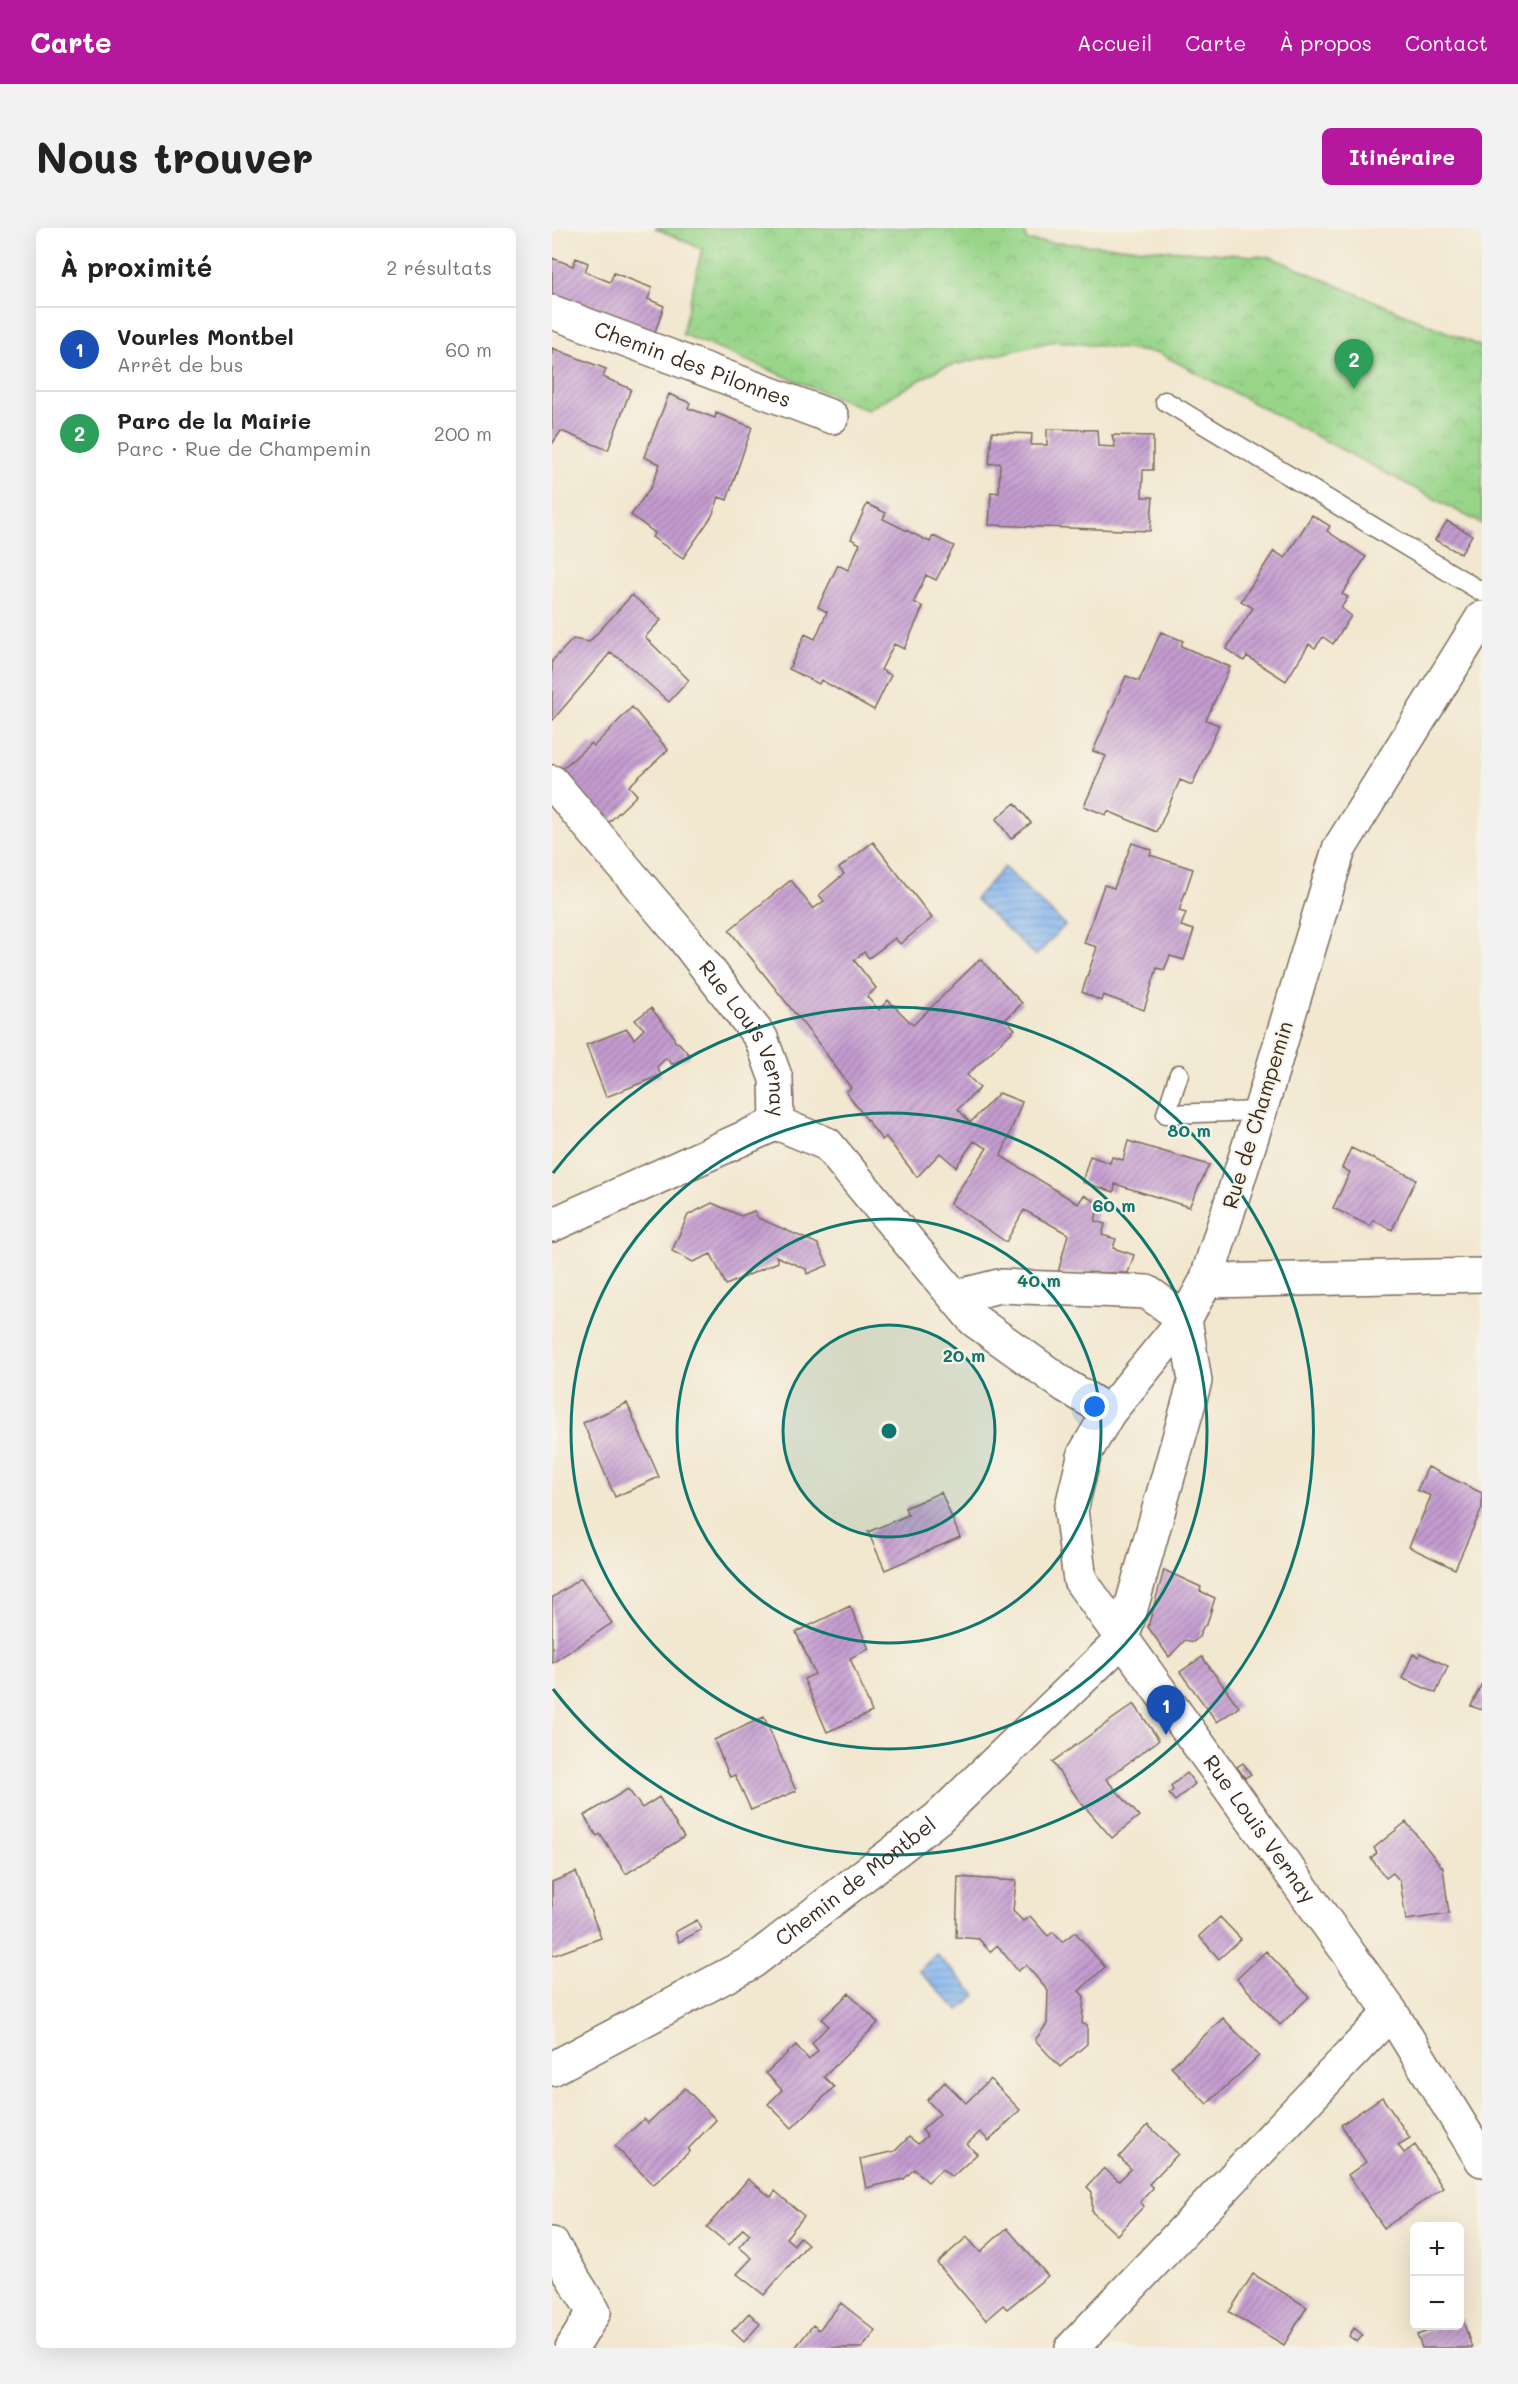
<!DOCTYPE html>
<html lang="fr">
<meta charset="utf-8">
<style>
body{margin:0;font-family:Mali,sans-serif;background:#f2f2f2;color:#222}
.controls{position:absolute;right:18px;bottom:18px;display:grid;overflow:hidden;border-radius:9px;box-shadow:0 6px 24px #0002}
.controls button{width:54px;height:54px;display:grid;place-items:center;padding:0;border:0;border-bottom:2px solid #e0e0e0;background:#fff;color:#222;font:30px sans-serif}
.you{position:absolute;left:543px;top:1179px;width:21px;height:21px;margin:-15px;border:4px solid #fff;border-radius:50%;background:#1a73e8;box-shadow:0 0 0 9px #1a73e833}
.badge{display:grid;place-items:center;width:39px;height:39px;border-radius:50%;background:#b5179e;color:#fff;font-size:20px;font-weight:700}
.pin{position:absolute;translate:-50% -50px;filter:drop-shadow(0 2px 3px #0008)}
.pin::after{content:'';position:absolute;top:32px;width:21px;height:18px;background:inherit;clip-path:polygon(0 0,100% 0,50% 100%)}
.list{margin:0;padding:0;list-style:none}
h2{display:flex;justify-content:space-between;align-items:center;height:78px;margin:0;padding:0 24px;font-size:26px}
h2 small{font-size:20px;font-weight:400;color:#767676}
.list li{display:grid;grid-template-columns:39px 1fr auto;gap:18px;align-items:center;box-sizing:border-box;height:84px;padding:0 24px;border-top:2px solid #e0e0e0}
.list b{display:block;font-size:22px;white-space:nowrap}
.list p{margin:0;font-size:20px;white-space:nowrap;color:#767676}
.list em{font-size:20px;font-style:normal;color:#767676}
.map{position:relative;flex:none;width:930px;height:2120px;overflow:hidden;border-radius:9px}
header{display:flex;align-items:center;gap:36px;box-sizing:border-box;height:84px;padding:0 30px;background:#b5179e;color:#fff}
header strong{font-size:28px}
nav{display:flex;gap:33px;margin-inline-start:auto;font-size:21px}
.intro{display:flex;align-items:center;justify-content:space-between;box-sizing:border-box;height:144px;padding:0 36px}
h1{margin:0;font-size:42px}
.button{padding:15px 27px;border-radius:9px;background:#b5179e;color:#fff;font-size:21px;font-weight:700}
main{display:flex;gap:36px;padding:0 36px}
aside{flex:1;background:#fff;border-radius:9px;box-shadow:0 6px 24px #0002}
.map>svg:first-child{display:block}
.park{fill:url(#park-crowns);stroke:#6a8054;stroke-width:1.5}
.water{fill:url(#water-rules);stroke:#5e6e86;stroke-width:1.5}
.building{fill:url(#building-hatch)}
.lines{fill:none;stroke-linecap:round;stroke-linejoin:round}
.service-casing{stroke:#7b6c5c;stroke-width:21}
.minor-casing{stroke:#7b6c5c;stroke-width:36}
.tertiary-casing{stroke:#7b6c5c;stroke-width:36}
.service{stroke:#fff;stroke-width:18}
.minor{stroke:#fff;stroke-width:33}
.tertiary{stroke:#fff;stroke-width:33}
.ring{fill:none;stroke:#0f766e;stroke-width:3}
.labels{text-anchor:middle;stroke-width:4.5;stroke-linejoin:round;paint-order:stroke}
.street-label{font-size:21px;fill:#3b2a1e;stroke:#f7f3e8}
.centre{fill:#0f766e;stroke:#f7f3e8;stroke-width:3}
.ring-label{font-size:18px;text-anchor:middle;font-weight:bold;fill:#0f766e;stroke:#f7f3e8;stroke-width:4.5;stroke-linejoin:round;paint-order:stroke}
</style>
<header>
<strong>Carte</strong>
<nav><a>Accueil</a><a>Carte</a><a>À propos</a><a>Contact</a></nav>
</header>
<div class="intro"><h1>Nous trouver</h1><a class="button">Itinéraire</a></div>
<main>
<aside>
<h2>À proximité<small>2 résultats</small></h2>
<ul class="list">
<li><span class="badge" style="background:#1a4fb4">1</span><div><b>Vourles Montbel</b><p>Arrêt de bus</p></div><em>60 m</em></li>
<li><span class="badge" style="background:#2e9e5b">2</span><div><b>Parc de la Mairie</b><p>Parc · Rue de Champemin</p></div><em>200 m</em></li>
</ul>
</aside>
<div class="map">
<svg width="930" height="2120" viewBox="0 0 930 2120">
<defs>
<pattern id="park-crowns" width="20" height="18" patternUnits="userSpaceOnUse" patternTransform="scale(1.5)"><rect width="20" height="18" fill="#98d589"/><path d="M2 6a3 3 0 1 1 6 0M12 15a3 3 0 1 1 6 0" fill="none" stroke="#84b776"/></pattern>
<pattern id="water-rules" width="6" height="5" patternUnits="userSpaceOnUse" patternTransform="scale(1.5)"><rect width="6" height="5" fill="#82b3ee"/><path d="M0 2.5h6" fill="none" stroke="#6c92c0"/></pattern>
<pattern id="building-hatch" width="6" height="6" patternUnits="userSpaceOnUse" patternTransform="scale(1.5)"><rect width="6" height="6" fill="#c49cd0"/><path d="M-1 1l2-2M0 6l6-6M5 7l2-2" fill="none" stroke="#a07fa8"/></pattern>
</defs>
<rect width="100%" height="100%" fill="#f7f3e8"/>
<filter id="ink" filterUnits="userSpaceOnUse"><feTurbulence type="fractalNoise" baseFrequency=".0167" numOctaves="2"/><feDisplacementMap in="SourceGraphic" scale="12" xChannelSelector="R" yChannelSelector="G"/><feConvolveMatrix kernelMatrix="1 2 1 2 8 2 1 2 1" color-interpolation-filters="sRGB"/></filter>
<filter id="wash" filterUnits="userSpaceOnUse"><feTurbulence type="fractalNoise" baseFrequency=".008" numOctaves="4" result="noise"/><feDisplacementMap in="SourceGraphic" scale="24" xChannelSelector="R" yChannelSelector="G"/><feGaussianBlur stdDeviation="1.35" result="paint"/><feColorMatrix in="noise" values="0 0 0 0 0 0 0 0 0 0 0 0 0 0 0 0 0 1.4 0 .05"/><feComposite in="paint" operator="in"/></filter>
<g filter="url(#wash)">
<rect width="100%" height="100%" fill="#f2e7cf"/>
<path class="park" d="M103,0H472L475,13L719,29L930,119V296L607,125L503,113L389,140L315,182L130,106L150,21Z"/>
<path class="water" d="M452,639L513,697L484,728L423,671Z
M384,1726L424,1767L407,1783L367,1743Z"/>
<g id="blocks">
<path class="building" d="M0,30L21,38L24,30L36,35L33,44L58,54L62,45L100,60L96,71L112,78L102,107L0,67Z
M0,120L54,141L51,149L79,161L56,222L9,203L0,216Z
M117,166L138,175L136,180L163,190L164,185L200,199L175,272L167,269L160,288L131,330L100,309L103,305L79,287L99,259L108,236L92,229Z
M495,201L545,202L546,218L563,219L560,207L601,208V242H591L590,269H601L598,303L437,297L439,264L447,265L448,235L437,236L440,204L480,206L479,217H495Z
M315,276L334,285L331,291L378,314L381,308L402,318L384,352L374,347L362,374L371,379L352,421L342,416L329,442L339,447L322,482L269,452L267,456L237,441L253,406L263,411L275,384L266,379L286,337L296,342L308,316L299,311Z
M760,287L778,298L775,303L814,329L790,366L796,369L789,380L799,388L781,416L771,409L763,420L757,416L734,453L695,428L692,433L674,421L701,380L689,373L722,323L733,330Z
M895,293L920,307L909,326L883,312Z
M80,367L109,392L93,409L137,452L117,474L69,431L58,425L0,493V433L21,411L37,414Z
M609,404L631,413L629,418L678,439L654,492L667,497L640,557L628,552L605,604L556,583L554,587L532,578L554,528L541,523L574,448L587,453Z
M80,479L116,522L77,558L85,567L56,595L9,542L39,515L42,518Z
M463,575L479,595L459,611L444,591Z
M321,614L380,690L348,716L343,710L317,730L312,724L302,732L324,760L315,769L327,782L336,772L361,797L428,731L470,775L454,791L463,801L415,847L428,860L406,881L418,895L447,865L470,874L449,928L526,976L532,967L547,976L543,993L553,996L550,1007L564,1011L561,1020L582,1027L576,1045H506L516,1006L472,982L454,1014L398,975L435,920L422,913L404,939L388,925L365,949L334,909L330,912L294,864L299,860L267,816L177,702L239,652L261,681L272,673L267,667L292,646L287,640Z
M580,615L600,622L598,627L641,641L627,683L634,685L629,698L642,702L632,732L618,728L612,742L605,740L592,782L551,767L549,773L530,764L545,719L532,715L552,657L562,660Z
M99,780L121,807L123,814L127,815L138,828L120,836L114,830L105,839L109,847L54,869L34,817L75,801L82,811L92,801L83,792Z
M576,913L657,937L637,979L563,956L562,964L530,954L538,928L558,935L560,929L571,932Z
M799,920L864,951L840,1002L821,992L818,998L781,980L798,944L790,940Z
M160,975L189,988L202,983L206,990L266,1016L276,1037L255,1046L254,1041L224,1028L226,1034L174,1057L159,1026L141,1034L120,1023L136,987Z
M75,1175L107,1249L63,1269L31,1195Z
M876,1239L930,1265V1280L903,1341L857,1319L879,1268L865,1262Z
M389,1264L408,1309L333,1342L316,1304L356,1287L353,1280Z
M612,1342L649,1359L648,1363L663,1370L655,1396L651,1399L647,1409L641,1414L633,1412L617,1429L596,1399Z
M29,1350L60,1395L0,1435V1370Z
M298,1378L317,1421L298,1430L320,1484L275,1504L252,1451L263,1446L244,1404Z
M868,1425L896,1438L884,1465L850,1450L861,1426L867,1429Z
M650,1429L687,1479L665,1494L628,1444Z
M930,1455V1482L919,1478Z
M582,1476L607,1512L554,1551L587,1588L560,1610L526,1571L500,1534Z
M212,1489L244,1563L199,1582L183,1547L178,1549L162,1512Z
M691,1535L699,1546L693,1550L685,1539Z
M635,1545L643,1556L623,1573L617,1566L621,1562L619,1558Z
M76,1561L90,1580L107,1569L132,1609L74,1646L48,1606L45,1608L32,1588Z
M854,1594L891,1640L897,1686L854,1692L848,1653L841,1645L834,1650L819,1630L825,1625L822,1620Z
M24,1644L49,1710L0,1728V1654Z
M406,1649L464,1653L461,1683L471,1693L478,1688L496,1708L501,1704L510,1714L523,1704L553,1739L527,1763L532,1768L530,1796L535,1797V1816L508,1839L483,1812L495,1796L496,1763L474,1737L466,1743L445,1717L438,1724L427,1711L404,1709Z
M668,1689L689,1711L667,1731L647,1708Z
M145,1692L149,1702L127,1714L123,1704Z
M714,1723L757,1769L728,1797L685,1751Z
M297,1765L326,1795L272,1849L282,1859L240,1900L216,1876L230,1862L214,1845L244,1817L257,1832L266,1823L260,1815L276,1798L270,1791Z
M671,1790L707,1828L655,1876L619,1839Z
M438,1851L468,1882L437,1913L428,1904L415,1916L425,1926L400,1949L390,1941L376,1954L362,1941L352,1951L314,1960L308,1931L343,1923L357,1909L366,1916L375,1908L370,1902L388,1886L375,1872L393,1854L414,1875Z
M133,1860L164,1892L136,1921L138,1923L101,1957L63,1918L92,1891L96,1895Z
M830,1869L858,1910L846,1917L852,1925L863,1917L891,1960L832,2000L796,1947L814,1934L789,1897Z
M596,1897L626,1926L597,1956L601,1960L588,1974L592,1978L565,2007L540,1984V1964L535,1959L552,1940L567,1953L579,1941L567,1929Z
M196,1951L219,1969L223,1963L252,1988L234,2010L242,2017L248,2009L256,2016L212,2067L185,2046L200,2030L187,2019L198,2006L191,2000L177,2017L155,1999Z
M455,2000L496,2048L455,2081L451,2077L434,2092L385,2035L415,2009L428,2024Z
M701,2046L755,2079L732,2117L677,2084Z
M289,2075L324,2103L310,2120H243L261,2097L267,2102Z
M197,2085L208,2096L192,2114L180,2103Z
M910,2090L920,2120H870L865,2107L890,2098H908Z
M802,2100L811,2107L805,2114L797,2108Z"/>
</g>
</g>
<g filter="url(#ink)">
<use href="#blocks" fill-opacity="0" stroke="#7b6c5c" stroke-width="1.5"/>
<g class="lines">
<g class="service-casing">
<path id="service" d="M613,173L930,364
M627,846L614,886L708,883"/>
</g>
<g class="minor-casing">
<g id="minor">
<path id="s1" d="M0,84L280,189"/>
<path d="M0,997L225,895"/>
<path d="M654,1053L930,1047"/>
<path id="s2" d="M0,1841L200,1734L386,1590L570,1412L643,1153L633,1091L595,1064L447,1058L403,1069"/>
<path d="M0,2016L42,2084L20,2120"/>
<path d="M520,2120L839,1784"/>
</g>
</g>
<g class="tertiary-casing">
<g id="tertiary">
<path id="s3" d="M930,390L787,621L708,883L654,1053L633,1091L557,1184L533,1225L519,1282L528,1352L839,1784L930,1932"/>
<path id="s4" d="M0,554L131,709L209,810L224,851L225,895L275,916L422,1092L514,1158L557,1184"/>
</g>
</g>
<use href="#service" class="service"/>
<use href="#minor" class="minor"/>
<use href="#tertiary" class="tertiary"/>
</g>
</g>
<circle cx="337" cy="1203" r="106" fill="#0f766e" fill-opacity=".12"/>
<g class="ring">
<circle cx="337" cy="1203" r="106"/>
<circle cx="337" cy="1203" r="212"/>
<circle cx="337" cy="1203" r="318"/>
<path d="M1 945A424 424 0 1 1 1 1461"/>
</g>
<g class="labels">
<g class="street-label">
<text dy="7" stroke="none"><textPath href="#s1" startOffset="150">Chemin des Pilonnes</textPath></text>
<text dy="7" stroke="none"><textPath href="#s4" startOffset="324">Rue Louis Vernay</textPath></text>
<text transform="translate(706 887) rotate(-73)" y="7">Rue de Champemin</text>
<text dy="7" stroke="none"><textPath href="#s3" startOffset="1371">Rue Louis Vernay</textPath></text>
<text dy="7" stroke="none"><textPath href="#s2" startOffset="358">Chemin de Montbel</textPath></text>
</g>
</g>
<circle cx="337" cy="1203" r="9" class="centre"/>
<g class="ring-label">
<text x="637" y="909">80 m</text>
<text x="562" y="984">60 m</text>
<text x="487" y="1059">40 m</text>
<text x="412" y="1134">20 m</text>
</g>
</svg>
<div class="controls">
<button>+</button>
<button>−</button>
</div>
<div class="you"></div>
<div class="pin badge" style="left:614px;top:1507px;background:#1a4fb4">1</div>
<div class="pin badge" style="left:802px;top:161px;background:#2e9e5b">2</div>
</div>
</main>
